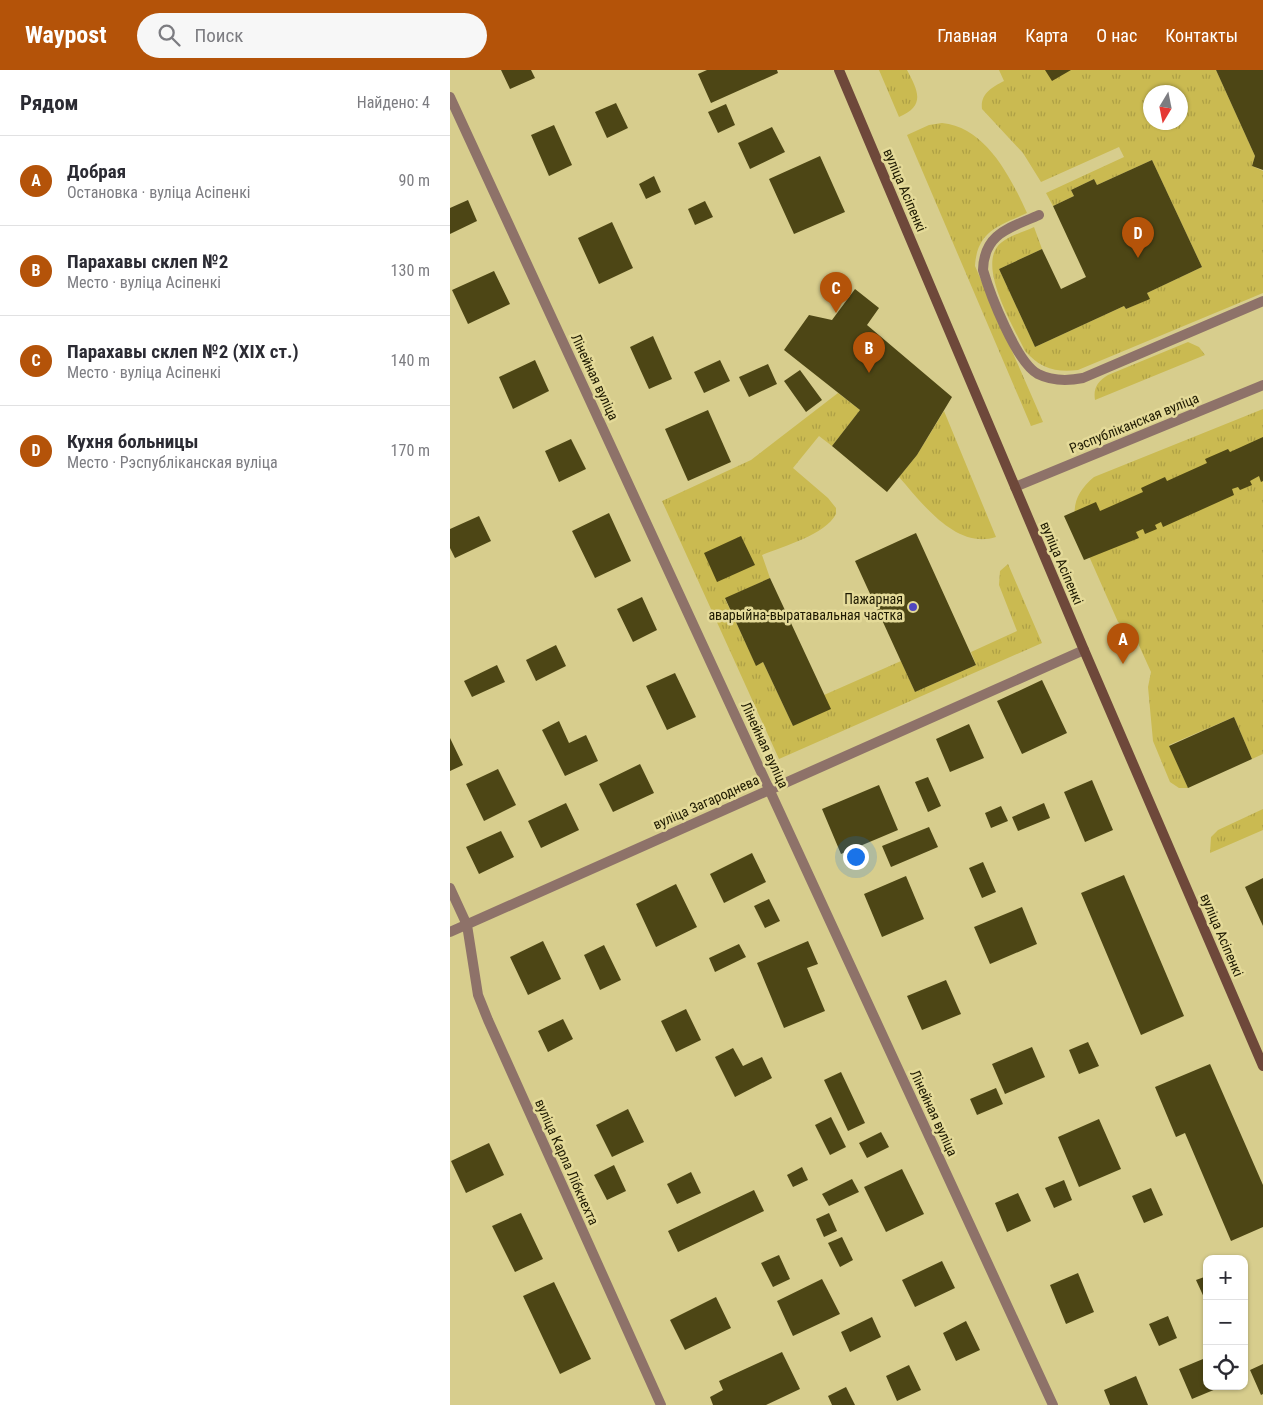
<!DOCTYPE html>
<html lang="ru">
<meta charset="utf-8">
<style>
body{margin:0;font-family:"Roboto Condensed",sans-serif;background:#f7f7f7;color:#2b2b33}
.controls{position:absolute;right:15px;bottom:15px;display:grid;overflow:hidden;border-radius:10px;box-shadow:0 1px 4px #0004}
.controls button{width:45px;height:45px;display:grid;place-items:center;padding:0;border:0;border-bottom:1px solid #e1e1e2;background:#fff;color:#2b2b33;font:25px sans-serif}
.compass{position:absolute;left:693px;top:15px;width:45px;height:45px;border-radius:50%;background:#fff;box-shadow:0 1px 4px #0004;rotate:190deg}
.you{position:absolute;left:405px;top:786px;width:18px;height:18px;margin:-12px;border:4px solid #fff;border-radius:50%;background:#1a73e8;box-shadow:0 0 0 8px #1a73e833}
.badge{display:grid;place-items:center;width:32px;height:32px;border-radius:50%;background:#b45309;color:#fff;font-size:16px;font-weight:700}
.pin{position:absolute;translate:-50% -41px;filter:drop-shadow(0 1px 2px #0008)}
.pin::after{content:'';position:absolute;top:26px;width:18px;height:15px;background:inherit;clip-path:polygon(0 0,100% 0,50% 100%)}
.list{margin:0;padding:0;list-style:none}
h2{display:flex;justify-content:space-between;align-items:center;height:65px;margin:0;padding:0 20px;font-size:21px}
h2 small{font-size:16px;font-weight:400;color:#7c7c81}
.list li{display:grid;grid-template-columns:32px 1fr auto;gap:15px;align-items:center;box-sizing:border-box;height:90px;padding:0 20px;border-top:1px solid #e1e1e2}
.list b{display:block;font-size:19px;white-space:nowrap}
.list p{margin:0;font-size:16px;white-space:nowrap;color:#7c7c81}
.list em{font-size:16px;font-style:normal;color:#7c7c81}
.icon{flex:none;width:28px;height:28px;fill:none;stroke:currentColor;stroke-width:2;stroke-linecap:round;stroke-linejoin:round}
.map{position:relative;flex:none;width:813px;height:1335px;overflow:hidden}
header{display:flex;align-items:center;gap:30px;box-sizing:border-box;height:70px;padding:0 25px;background:#b45309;color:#fff}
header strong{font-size:24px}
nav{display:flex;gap:28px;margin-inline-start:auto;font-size:18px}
.search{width:350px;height:45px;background:#f7f7f7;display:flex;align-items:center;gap:12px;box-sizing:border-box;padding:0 18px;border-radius:28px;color:#7c7c81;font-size:19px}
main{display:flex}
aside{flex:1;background:#fff}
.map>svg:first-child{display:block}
.grass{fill:url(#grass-tufts);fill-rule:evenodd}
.building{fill:#4d4615}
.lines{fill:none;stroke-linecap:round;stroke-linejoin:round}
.lane{stroke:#8e7269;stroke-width:10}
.street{stroke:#8e7269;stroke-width:10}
.secondary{stroke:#6e483a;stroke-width:10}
.poi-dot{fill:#5047be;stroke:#e4da99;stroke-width:2}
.labels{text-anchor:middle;stroke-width:5;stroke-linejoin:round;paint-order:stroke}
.street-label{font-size:14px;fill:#1d1901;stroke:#e4da99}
.poi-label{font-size:14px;fill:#1d1901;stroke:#e4da99;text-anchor:end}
</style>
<header>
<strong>Waypost</strong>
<div class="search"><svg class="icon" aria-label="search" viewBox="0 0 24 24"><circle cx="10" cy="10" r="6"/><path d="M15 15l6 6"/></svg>Поиск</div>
<nav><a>Главная</a><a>Карта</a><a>О нас</a><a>Контакты</a></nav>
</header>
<main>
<aside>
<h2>Рядом<small>Найдено: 4</small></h2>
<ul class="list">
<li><span class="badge">A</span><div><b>Добрая</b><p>Остановка · вуліца Асіпенкі</p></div><em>90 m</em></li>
<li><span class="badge">B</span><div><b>Парахавы склеп №2</b><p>Место · вуліца Асіпенкі</p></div><em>130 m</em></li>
<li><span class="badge">C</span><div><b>Парахавы склеп №2 (XIX ст.)</b><p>Место · вуліца Асіпенкі</p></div><em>140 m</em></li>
<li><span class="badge">D</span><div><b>Кухня больницы</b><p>Место · Рэспубліканская вуліца</p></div><em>170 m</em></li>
</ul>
</aside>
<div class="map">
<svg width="813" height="1335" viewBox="0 0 813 1335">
<defs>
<pattern id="grass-tufts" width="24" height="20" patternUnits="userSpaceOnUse" patternTransform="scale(1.25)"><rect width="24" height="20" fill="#caba51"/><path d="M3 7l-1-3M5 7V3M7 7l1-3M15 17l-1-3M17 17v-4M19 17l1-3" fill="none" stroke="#ad9f45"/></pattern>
</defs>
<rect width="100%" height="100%" fill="#d7cd8d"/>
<path class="grass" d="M429,0H457C468,21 476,35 449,47Z
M549,0H766L805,86L802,96L813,101V223L628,300C606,303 590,298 575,281C564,257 524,192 552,172C561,165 574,162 584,157L592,179L549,199L585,277L674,236L676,239L699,229L697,223L752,197L702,90L647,115L644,109L621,120L624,126L603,136L596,123L674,87L669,77L591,112L573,83L532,39C530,24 542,17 554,11ZM700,22H730V52H700Z
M492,53C536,57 561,108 577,143C549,156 527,161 525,196L593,352L581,356L457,65L479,55Z
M738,272L749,277L755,285L645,330C643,318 648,311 658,305Z
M388,323L410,340L382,376L369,366L343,398L378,428L386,438V444C375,465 334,476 312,485L320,508L275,529L306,595L313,592L343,656L374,625L451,591L465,622L526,595L521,582L567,561L549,515L550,501L558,494L592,573L329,689L212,431L301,390Z
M813,339V684L802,689L784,647L719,675L738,718H729L720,712L703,671L698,617L701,602L683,562L668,552L627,459C621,437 626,422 644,407Z
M494,341L546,467C506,480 472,433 449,407L467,385Z
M813,739V760L760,783L761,767L768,760Z"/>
<path class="building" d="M51,0H81L85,8L60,19Z
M257,0H327L328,3L261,33L248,4Z
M595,0H621L602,11Z
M766,0H813V100L802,96L805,86Z
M166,33L178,58L157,68L145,42Z
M276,34L285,55L268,63L258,42Z
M104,55L122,95L99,106L81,65Z
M322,57L335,82L300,99L288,73Z
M370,86L395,142L344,164L319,109Z
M702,90L752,197L697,223L700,229L676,239L674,236L585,277L549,199L592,179L611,219L636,207L603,136L624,126L621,120L644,109L647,115Z
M204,106L211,122L196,129L189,114Z
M18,130L27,151L0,164V138Z
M255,131L263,147L245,155L238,139Z
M162,152L183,198L149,214L128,168Z
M44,201L60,234L18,254L2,220Z
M405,219L429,238L417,255L502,327L467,385L437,422L382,376L410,340L334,280L359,245L382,250Z
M203,266L222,309L199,319L180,277Z
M85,290L99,321L63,339L49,307Z
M270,290L280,311L254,323L244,302Z
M318,294L327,314L299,327L289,307Z
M350,300L372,330L356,342L334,311Z
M258,340L281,392L238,411L215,359Z
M813,367V411L811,412L809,406L800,411L802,415L790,420L788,417L782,419L784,425L713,457L711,452L705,455L707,459L695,464L693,459L686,462L689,468L634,490L614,446L646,432L650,441L693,422L691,418L715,407L717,411L757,393L755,389L778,379L780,382Z
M121,369L136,399L109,412L95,381Z
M159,443L181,491L145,508L122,461Z
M29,446L41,471L5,488L0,478V459Z
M466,463L526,595L465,622L405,491Z
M291,466L305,495L267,512L254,483Z
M320,508L381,639L343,656L313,592L306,596L275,528Z
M192,527L207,560L183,572L167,539Z
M106,575L116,596L86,611L76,590Z
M47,595L55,612L22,627L14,611Z
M225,603L246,647L217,660L196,616Z
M592,610L617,663L572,684L547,631Z
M784,647L802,689L738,718L719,676Z
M109,651L119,673L136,665L148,691L115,706L92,660Z
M519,654L534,688L500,702L486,669Z
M0,668L13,695L0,701Z
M190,694L204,723L163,742L149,714Z
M48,699L66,735L34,751L16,714Z
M478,707L491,736L478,742L465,712Z
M642,710L663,760L635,772L614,722Z
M429,715L448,760L391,784L372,739Z
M116,733L129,760L91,778L78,751Z
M594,733L600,748L568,761L562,747Z
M551,736L558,751L541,758L535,743Z
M479,757L488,777L441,797L432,776Z
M51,761L64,787L29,804L16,777Z
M302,783L316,812L274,833L260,804Z
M533,792L546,822L532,828L519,798Z
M674,805L734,946L691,965L631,823Z
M456,806L474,849L432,867L414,824Z
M813,808V856L795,817Z
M226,814L247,857L206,877L186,834Z
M319,829L330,851L315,858L304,836Z
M572,837L587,874L540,894L524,857Z
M93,871L111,909L78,925L60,887Z
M358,871L368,894L357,898L375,941L334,958L307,893Z
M289,874L296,887L265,902L259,888Z
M154,875L171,910L150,920L134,885Z
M496,910L511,944L472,960L457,926Z
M236,939L251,970L226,982L211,951Z
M113,949L123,969L98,982L88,961Z
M638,972L649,996L629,1004L619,980Z
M582,977L595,1007L555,1024L542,994Z
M283,978L293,996L312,987L322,1008L285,1027L265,987Z
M760,994L813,1115V1157L781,1171L735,1063L726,1067L705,1017Z
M391,1002L415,1053L398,1061L374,1010Z
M546,1018L553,1034L527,1045L520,1029Z
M178,1039L194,1072L162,1087L146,1055Z
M381,1047L396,1077L380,1085L365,1055Z
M649,1049L671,1099L629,1117L608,1067Z
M431,1062L439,1077L417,1088L409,1073Z
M39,1073L54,1105L16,1123L1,1091Z
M164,1095L176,1121L157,1130L144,1105Z
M352,1097L358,1110L343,1117L337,1105Z
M452,1099L474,1144L436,1162L414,1117Z
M241,1102L251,1123L227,1134L217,1114Z
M402,1109L409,1122L379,1136L372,1124Z
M614,1110L622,1130L604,1138L595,1118Z
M701,1118L713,1145L694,1153L682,1126Z
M304,1120L314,1141L228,1182L218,1161Z
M568,1123L581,1151L557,1162L545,1133Z
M71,1143L93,1189L65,1202L42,1156Z
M379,1143L387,1161L374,1167L366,1149Z
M392,1167L403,1190L390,1197L378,1173Z
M329,1185L340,1209L323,1217L311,1193Z
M492,1191L505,1218L465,1237L452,1210Z
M628,1203L644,1242L616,1254L600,1215Z
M757,1206V1234L746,1210Z
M372,1209L390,1244L343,1266L327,1231Z
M104,1212L141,1289L110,1304L73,1226Z
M266,1227L281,1258L235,1280L220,1250Z
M718,1246L727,1268L709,1276L699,1254Z
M422,1247L431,1267L400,1282L391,1262Z
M516,1251L530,1280L506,1291L493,1263Z
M332,1282L350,1319L316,1335H263L260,1327L273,1320L269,1311Z
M753,1289L757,1298V1316H764L766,1319L742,1329L729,1299Z
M813,1294V1324L811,1325L800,1300Z
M459,1295L471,1320L447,1331L436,1306Z
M686,1306L698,1335H660L654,1320Z
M396,1317L405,1335H382L378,1326Z"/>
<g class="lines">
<path class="lane" d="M589,145C560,158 534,163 533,200C540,224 566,292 588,304C602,311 618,311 633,308L813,231"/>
<path class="street" d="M0,27L603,1335
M565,417L813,315
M0,818L17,855L28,925L38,950L211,1335
M0,862L634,580"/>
<path class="secondary" d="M389,0L634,580L813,996"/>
</g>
<circle class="poi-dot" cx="463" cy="537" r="5"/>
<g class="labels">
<g class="street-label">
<text transform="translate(455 120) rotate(67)" y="5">вуліца Асіпенкі</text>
<text transform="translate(145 307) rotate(65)" y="5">Лінейная вуліца</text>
<text transform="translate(684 353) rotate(-22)" y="5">Рэспубліканская вуліца</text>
<text transform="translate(612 493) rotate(67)" y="5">вуліца Асіпенкі</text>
<text transform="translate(315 675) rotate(65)" y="5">Лінейная вуліца</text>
<text transform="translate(256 732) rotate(-24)" y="5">вуліца Загароднева</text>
<text transform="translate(772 865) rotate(67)" y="5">вуліца Асіпенкі</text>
<text transform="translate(484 1043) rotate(65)" y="5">Лінейная вуліца</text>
<text transform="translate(117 1092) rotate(66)" y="5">вуліца Карла Лібкнехта</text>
</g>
<g class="poi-label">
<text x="453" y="534">Пажарная<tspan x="453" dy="16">аварыйна-выратавальная частка</tspan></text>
</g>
</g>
</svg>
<div class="controls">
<button>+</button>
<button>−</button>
<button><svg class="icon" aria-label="locate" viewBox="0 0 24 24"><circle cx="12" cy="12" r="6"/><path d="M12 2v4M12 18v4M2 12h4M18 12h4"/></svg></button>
</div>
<svg class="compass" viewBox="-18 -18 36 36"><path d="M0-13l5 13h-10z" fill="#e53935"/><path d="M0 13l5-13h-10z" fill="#7c7c81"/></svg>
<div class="you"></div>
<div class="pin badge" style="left:673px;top:594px">A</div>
<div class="pin badge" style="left:419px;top:303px">B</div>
<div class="pin badge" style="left:386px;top:243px">C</div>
<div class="pin badge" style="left:688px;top:188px">D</div>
</div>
</main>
